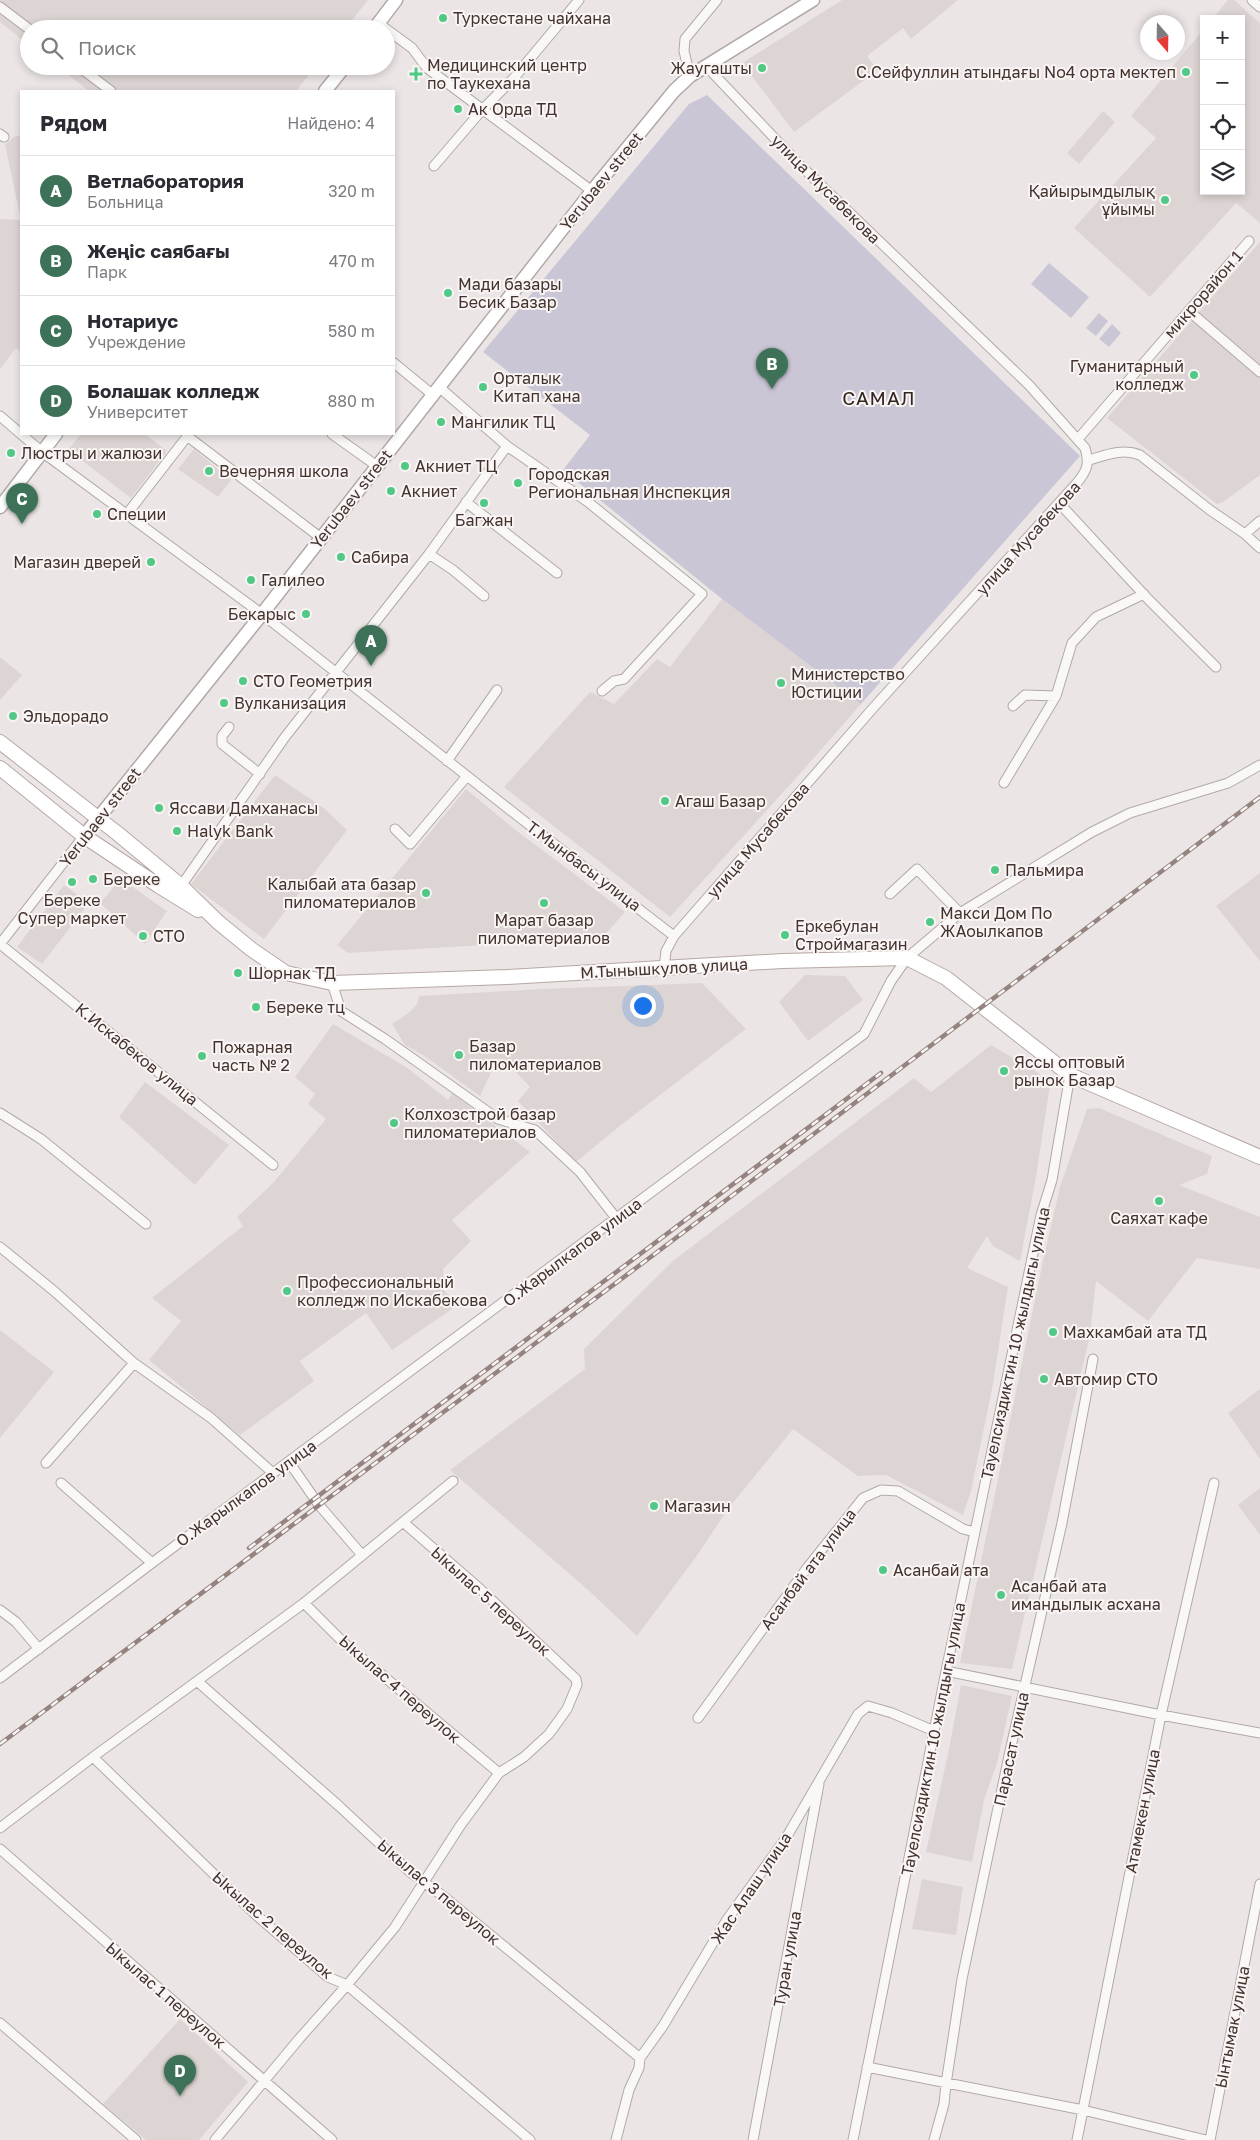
<!DOCTYPE html>
<html lang="ru">
<meta charset="utf-8">
<style>
body{margin:0;font-family:"Golos Text",sans-serif;background:#f7f7f7;color:#2b2b33}
.controls{position:absolute;right:15px;top:15px;display:grid;overflow:hidden;border-radius:0px;box-shadow:0 2px 8px #0003}
.controls button{width:45px;height:45px;display:grid;place-items:center;padding:0;border:0;border-bottom:1px solid #e1e1e2;background:#fff;color:#2b2b33;font:25px sans-serif}
.compass{position:absolute;left:1140px;top:15px;width:45px;height:45px;border-radius:50%;background:#fff;box-shadow:0 2px 8px #0003;rotate:160deg}
.you{position:absolute;left:642px;top:1005px;width:18px;height:18px;margin:-12px;border:4px solid #fff;border-radius:50%;background:#1a73e8;box-shadow:0 0 0 8px #1a73e833}
.badge{display:grid;place-items:center;width:32px;height:32px;border-radius:50%;background:#3d7258;color:#fff;font-size:16px;font-weight:700}
.pin{position:absolute;translate:-50% -41px;filter:drop-shadow(0 1px 2px #0008)}
.pin::after{content:'';position:absolute;top:26px;width:18px;height:15px;background:inherit;clip-path:polygon(0 0,100% 0,50% 100%)}
.list{margin:0;padding:0;list-style:none}
h2{display:flex;justify-content:space-between;align-items:center;height:65px;margin:0;padding:0 20px;font-size:21px}
h2 small{font-size:16px;font-weight:400;color:#7c7c81}
.list li{display:grid;grid-template-columns:32px 1fr auto;gap:15px;align-items:center;box-sizing:border-box;height:70px;padding:0 20px;border-top:1px solid #e1e1e2}
.list b{display:block;font-size:19px;white-space:nowrap}
.list p{margin:0;font-size:16px;white-space:nowrap;color:#7c7c81}
.list em{font-size:16px;font-style:normal;color:#7c7c81}
.icon{flex:none;width:28px;height:28px;fill:none;stroke:currentColor;stroke-width:2;stroke-linecap:round;stroke-linejoin:round}
.map{position:relative;flex:none;width:1260px;height:2140px;overflow:hidden}
.search{position:absolute;background:#fff;box-shadow:0 2px 8px #0003;left:20px;top:20px;width:375px;height:55px;display:flex;align-items:center;gap:12px;box-sizing:border-box;padding:0 18px;border-radius:28px;color:#7c7c81;font-size:19px}
.panel{position:absolute;background:#fff;box-shadow:0 2px 8px #0003;left:20px;top:90px;width:375px;height:345px;border-radius:0px}
.map>svg:first-child{display:block}
.built{fill:#ddd5d3}
.green{fill:#cbc6d5}
.lines{fill:none;stroke-linecap:round;stroke-linejoin:round}
.street-casing{stroke:#b2a9a6;stroke-width:11}
.secondary-casing{stroke:#b2a9a6;stroke-width:15}
.primary-casing{stroke:#b7a8a4;stroke-width:16}
.street{stroke:#faf8f7;stroke-width:9}
.secondary{stroke:#fff;stroke-width:12}
.primary{stroke:#fff;stroke-width:14}
.rail-casing{stroke:#94837f;stroke-width:4.5}
.rail{stroke:#f9f5f4;stroke-width:2.5;stroke-dasharray:8;stroke-linecap:butt}
.poi-dot{fill:#52c886;stroke:#f9f5f4;stroke-width:2}
.labels{text-anchor:middle;stroke-width:4;stroke-linejoin:round;paint-order:stroke}
.poi-label{font-size:16px;fill:#43322d;stroke:#f9f5f4;text-anchor:start}
.street-label{font-size:16px;fill:#43322d;stroke:#f9f5f4}
.quarter-label{font-size:19px;letter-spacing:1px;fill:#34241f;stroke:#f9f5f4}
</style>
<div class="map">
<svg width="1260" height="2140" viewBox="0 0 1260 2140">
<rect width="100%" height="100%" fill="#ebe6e5"/>
<path class="built" d="M0,0H368L345,29H29V45L0,22Z
M842,0H958L911,39L903,28L867,56L878,70L794,132L742,63Z
M1228,0H1234L1260,23V223L1236,203L1150,297L1074,228L1156,138L1131,116L1204,29V191H1241V19H1212Z
M57,66H316L296,91H89Z
M1103,111L1115,122L1079,164L1067,153Z
M21,135V352L16,348L0,369V219L21,220L5,145L13,137Z
M1260,242V475L1223,502L1217,504L1107,418Z
M81,434H145L167,451L131,498L68,450Z
M194,449L231,480L218,497L178,469Z
M722,599L861,704L805,768L670,917L504,787L590,692L614,704L657,659L670,667Z
M0,657L22,675L0,700Z
M275,775L325,809L347,830L264,939L191,884Z
M466,789L513,828L625,912L602,938L348,953L337,945Z
M1260,873V961L1216,906Z
M121,879L167,911L145,944L100,903Z
M64,885L89,903L42,964L17,947Z
M805,975L845,976L863,1000L808,1041L779,1002Z
M702,983L746,1029L621,1125L576,1162L518,1101L530,1087L505,1061L498,1058L480,1096L423,1055L405,1045L392,1024L410,1012L417,1004L419,996L542,989Z
M333,1024L406,1067L448,1100L452,1093L530,1152L452,1220L471,1241L443,1269L444,1290L458,1305L392,1350L366,1313L300,1361L314,1381L240,1435L149,1360L181,1321L152,1298L243,1226L237,1217L273,1183L326,1119L308,1104L315,1094L295,1077Z
M991,1045L1037,1072L1050,1085L1036,1177L1020,1261L993,1246L987,1236L967,1268L1008,1287L993,1384L971,1491L963,1515L886,1475L858,1476L793,1429L728,1509L696,1557L637,1636L588,1590L450,1470L585,1369L584,1349L674,1260L914,1078L931,1092Z
M145,1082L229,1145L195,1185L119,1117Z
M1099,1108L1212,1156L1207,1174L1179,1185L1260,1217V1269L1197,1258L1148,1321L1096,1281L1090,1335L1012,1669L960,1663L1043,1261L1060,1187L1087,1109Z
M0,1330L54,1372L0,1438Z
M1260,1389V1459L1228,1413Z
M1260,1488V1535L1238,1505Z
M961,1685L1012,1696L997,1763L984,1800L972,1862L926,1852L948,1754Z
M922,1879L963,1887L956,1935L912,1929Z
M180,2019L248,2082L199,2140H146L103,2104Z"/>
<path class="green" d="M707,95L1080,456L861,704L722,599L563,470L590,435L483,352L689,104Z
M1049,263L1089,297L1071,318L1031,284Z
M1099,313L1108,321L1096,336L1086,328Z
M1112,324L1121,333L1109,347L1099,339Z"/>
<g class="lines">
<g class="street-casing">
<path id="street" d="M1252,0L1260,7
M0,7L29,29
M378,23L412,48L427,68L592,191
M78,66L111,91
M690,76L684,51L685,39L717,0
M0,134L4,137
M434,166L482,110L513,79L579,0
M1189,311L1260,372
M394,363L433,395
M439,387L507,446L588,502L702,594L624,679L614,681L602,691
M0,416L42,452L262,614L519,817L674,936L666,951L664,968
M332,434L377,466
M187,436L321,538
M1078,439L1249,241
M1089,460C1106,455 1122,448 1140,455L1210,510L1245,534L1260,548
M466,502L557,573
M1060,504L1148,599L1216,667
M127,514L189,434
M1245,534L1260,521
M429,554L453,570L484,596
M1013,706L1025,695L1056,696
M229,727L222,736V744L260,774
M447,761L497,690
M1004,783L1056,696L1072,643L1096,617L1144,594
M395,829L410,844L467,776
M181,886L285,737L429,554L507,446
M890,894L917,869L960,913
M674,936L874,707L1076,484C1087,471 1090,464 1085,448L1029,385L802,167L706,66
M0,944L273,1165
M0,944L84,836
M332,983L341,1011L385,1039L498,1119L535,1130L580,1172L616,1218
M0,1113L41,1139L146,1224
M0,1247L54,1291L134,1363L211,1418L273,1473
M289,1462L319,1505L362,1555
M46,1463L134,1363
M61,1483L152,1563
M304,1603L344,1643L499,1773
M0,1610L16,1622L39,1649
M946,1671L1161,1715L1260,1733
M0,1678L152,1563L864,1034L891,981L907,958L960,913L1092,832L1130,813L1228,783L1260,765
M197,1681L339,1806L410,1872L443,1896L640,2058
M698,1718L807,1568L863,1498L881,1490L898,1491L963,1529L975,1532
M93,1757L255,1914L328,1977L347,1985L530,2140
M0,1828L93,1757L304,1603L453,1481
M0,1849L332,2140
M0,2023L136,2140
M867,2067L1083,2110L1206,2140
M215,2140L299,2039L347,1985L395,1927L460,1826L499,1773L524,1757L549,1734L567,1709L577,1685L576,1679L479,1588L403,1522
M616,2140L629,2090L639,2068L640,2058L663,2026L726,1921L786,1838L858,1714L868,1706L892,1713L934,1731
M753,2140L819,1784
M853,2140L946,1671L1041,1215L1052,1180L1070,1075
M934,2140L944,2104L946,2084L962,1979L1010,1751L1062,1523L1093,1359
M1077,2140L1161,1715L1214,1483
M1210,2140L1260,1884"/>
</g>
<g class="secondary-casing">
<path id="secondary" d="M374,29L396,0
M325,91L345,66
M0,507L56,434
M84,836L262,614L592,191L674,91L690,76L813,0"/>
</g>
<g class="primary-casing">
<path id="primary" d="M0,742L117,833L181,886L218,922L251,949L286,973L332,983L507,977L782,961L907,958L946,978L1070,1075L1260,1157
M0,768L84,836L159,886L198,910"/>
</g>
<use href="#street" class="street"/>
<use href="#secondary" class="secondary"/>
<use href="#primary" class="primary"/>
<g class="rail-casing">
<path id="rail" d="M249,1548L881,1073
M0,1744L656,1253L1260,797"/>
</g>
<use href="#rail" class="rail"/>
</g>
<g class="poi-dot">
<circle cx="443" cy="18" r="5"/>
<circle cx="762" cy="68" r="5"/>
<circle cx="1186" cy="72" r="5"/>
<path d="M413.5 66.5h5v5h5v5h-5v5h-5v-5h-5v-5h5z"/>
<circle cx="458" cy="109" r="5"/>
<circle cx="1165" cy="200" r="5"/>
<circle cx="448" cy="293" r="5"/>
<circle cx="1194" cy="375" r="5"/>
<circle cx="483" cy="387" r="5"/>
<circle cx="441" cy="422" r="5"/>
<circle cx="11" cy="453" r="5"/>
<circle cx="405" cy="466" r="5"/>
<circle cx="209" cy="471" r="5"/>
<circle cx="518" cy="483" r="5"/>
<circle cx="391" cy="491" r="5"/>
<circle cx="484" cy="503" r="5"/>
<circle cx="97" cy="514" r="5"/>
<circle cx="341" cy="557" r="5"/>
<circle cx="151" cy="562" r="5"/>
<circle cx="251" cy="580" r="5"/>
<circle cx="306" cy="614" r="5"/>
<circle cx="243" cy="681" r="5"/>
<circle cx="781" cy="683" r="5"/>
<circle cx="224" cy="703" r="5"/>
<circle cx="13" cy="716" r="5"/>
<circle cx="665" cy="801" r="5"/>
<circle cx="159" cy="808" r="5"/>
<circle cx="177" cy="831" r="5"/>
<circle cx="995" cy="870" r="5"/>
<circle cx="93" cy="879" r="5"/>
<circle cx="72" cy="882" r="5"/>
<circle cx="426" cy="893" r="5"/>
<circle cx="544" cy="903" r="5"/>
<circle cx="930" cy="922" r="5"/>
<circle cx="785" cy="935" r="5"/>
<circle cx="143" cy="936" r="5"/>
<circle cx="238" cy="973" r="5"/>
<circle cx="256" cy="1007" r="5"/>
<circle cx="459" cy="1055" r="5"/>
<circle cx="202" cy="1056" r="5"/>
<circle cx="1004" cy="1071" r="5"/>
<circle cx="394" cy="1123" r="5"/>
<circle cx="1159" cy="1201" r="5"/>
<circle cx="287" cy="1291" r="5"/>
<circle cx="1053" cy="1332" r="5"/>
<circle cx="1044" cy="1379" r="5"/>
<circle cx="654" cy="1506" r="5"/>
<circle cx="883" cy="1570" r="5"/>
<circle cx="1001" cy="1595" r="5"/>
</g>
<g class="labels">
<g class="poi-label">
<text x="453" y="24">Туркестане чайхана</text>
<text x="427" y="71">Медицинский центр<tspan x="427" dy="18">по Таукехана</tspan></text>
<text x="752" y="74" text-anchor="end">Жаугашты</text>
<text x="1176" y="78" text-anchor="end">С.Сейфуллин атындағы No4 орта мектеп</text>
<text x="468" y="115">Ак Орда ТД</text>
<text x="1155" y="197" text-anchor="end">Қайырымдылық<tspan x="1155" dy="18">ұйымы</tspan></text>
<text x="458" y="290">Мади базары<tspan x="458" dy="18">Бесик Базар</tspan></text>
<text x="1184" y="372" text-anchor="end">Гуманитарный<tspan x="1184" dy="18">колледж</tspan></text>
<text x="493" y="384">Орталык<tspan x="493" dy="18">Китап хана</tspan></text>
<text x="451" y="428">Мангилик ТЦ</text>
<text x="21" y="459">Люстры и жалюзи</text>
<text x="415" y="472">Акниет ТЦ</text>
<text x="219" y="477">Вечерняя школа</text>
<text x="528" y="480">Городская<tspan x="528" dy="18">Региональная Инспекция</tspan></text>
<text x="401" y="497">Акниет</text>
<text x="107" y="520">Специи</text>
<text x="484" y="526" text-anchor="middle">Багжан</text>
<text x="351" y="563">Сабира</text>
<text x="141" y="568" text-anchor="end">Магазин дверей</text>
<text x="261" y="586">Галилео</text>
<text x="296" y="620" text-anchor="end">Бекарыс</text>
<text x="791" y="680">Министерство<tspan x="791" dy="18">Юстиции</tspan></text>
<text x="253" y="687">СТО Геометрия</text>
<text x="234" y="709">Вулканизация</text>
<text x="23" y="722">Эльдорадо</text>
<text x="675" y="807">Агаш Базар</text>
<text x="169" y="814">Яссави Дамханасы</text>
<text x="187" y="837">Halyk Bank</text>
<text x="1005" y="876">Пальмира</text>
<text x="103" y="885">Береке</text>
<text x="416" y="890" text-anchor="end">Калыбай ата базар<tspan x="416" dy="18">пиломатериалов</tspan></text>
<text x="72" y="906" text-anchor="middle">Береке<tspan x="72" dy="18">Супер маркет</tspan></text>
<text x="940" y="919">Макси Дом По<tspan x="940" dy="18">ЖАоылкапов</tspan></text>
<text x="544" y="926" text-anchor="middle">Марат базар<tspan x="544" dy="18">пиломатериалов</tspan></text>
<text x="795" y="932">Еркебулан<tspan x="795" dy="18">Строймагазин</tspan></text>
<text x="153" y="942">СТО</text>
<text x="248" y="979">Шорнак ТД</text>
<text x="266" y="1013">Береке тц</text>
<text x="469" y="1052">Базар<tspan x="469" dy="18">пиломатериалов</tspan></text>
<text x="212" y="1053">Пожарная<tspan x="212" dy="18">часть № 2</tspan></text>
<text x="1014" y="1068">Яссы оптовый<tspan x="1014" dy="18">рынок Базар</tspan></text>
<text x="404" y="1120">Колхозстрой базар<tspan x="404" dy="18">пиломатериалов</tspan></text>
<text x="1159" y="1224" text-anchor="middle">Саяхат кафе</text>
<text x="297" y="1288">Профессиональный<tspan x="297" dy="18">колледж по Искабекова</tspan></text>
<text x="1063" y="1338">Махкамбай ата ТД</text>
<text x="1054" y="1385">Автомир СТО</text>
<text x="664" y="1512">Магазин</text>
<text x="893" y="1576">Асанбай ата</text>
<text x="1011" y="1592">Асанбай ата<tspan x="1011" dy="18">имандылык асхана</tspan></text>
</g>
<g class="street-label">
<text transform="translate(601 181) rotate(-51)" y="6">Yerubaev street</text>
<text transform="translate(826 189) rotate(45)" y="6">улица Мусабекова</text>
<text transform="translate(1203 294) rotate(-49)" y="6">микрорайон 1</text>
<text transform="translate(351 499) rotate(-52)" y="6">Yerubaev street</text>
<text transform="translate(1028 538) rotate(-48)" y="6">улица Мусабекова</text>
<text transform="translate(100 817) rotate(-52)" y="6">Yerubaev street</text>
<text transform="translate(758 840) rotate(-49)" y="6">улица Мусабекова</text>
<text transform="translate(584 866) rotate(37)" y="6">Т.Мынбасы улица</text>
<text transform="translate(664 968) rotate(-3)" y="6">М.Тынышкулов улица</text>
<text transform="translate(137 1054) rotate(39)" y="6">К.Искабеков улица</text>
<text transform="translate(572 1252) rotate(-37)" y="6">О.Жарылкапов улица</text>
<text transform="translate(1015 1343) rotate(-78)" y="6">Тауелсиздиктин 10 жылдыгы улица</text>
<text transform="translate(246 1493) rotate(-36)" y="6">О.Жарылкапов улица</text>
<text transform="translate(808 1569) rotate(-53)" y="6">Асанбай ата улица</text>
<text transform="translate(491 1601) rotate(42)" y="6">Ыкылас 5 переулок</text>
<text transform="translate(400 1689) rotate(41)" y="6">Ыкылас 4 переулок</text>
<text transform="translate(933 1739) rotate(-79)" y="6">Тауелсиздиктин 10 жылдыгы улица</text>
<text transform="translate(1011 1749) rotate(-78)" y="6">Парасат улица</text>
<text transform="translate(1142 1811) rotate(-79)" y="6">Атамекен улица</text>
<text transform="translate(751 1888) rotate(-56)" y="6">Жас Алаш улица</text>
<text transform="translate(439 1892) rotate(40)" y="6">Ыкылас 3 переулок</text>
<text transform="translate(273 1925) rotate(41)" y="6">Ыкылас 2 переулок</text>
<text transform="translate(787 1959) rotate(-80)" y="6">Туран улица</text>
<text transform="translate(166 1995) rotate(41)" y="6">Ыкылас 1 переулок</text>
<text transform="translate(1232 2027) rotate(-79)" y="6">Ынтымак улица</text>
</g>
<g class="quarter-label">
<text x="879" y="405">САМАЛ</text>
</g>
</g>
</svg>
<div class="controls">
<button>+</button>
<button>−</button>
<button><svg class="icon" aria-label="locate" viewBox="0 0 24 24"><circle cx="12" cy="12" r="6"/><path d="M12 2v4M12 18v4M2 12h4M18 12h4"/></svg></button>
<button><svg class="icon" aria-label="layers" viewBox="0 0 24 24"><path d="M12 4l9 5-9 5-9-5zM3 14l9 5 9-5"/></svg></button>
</div>
<svg class="compass" viewBox="-18 -18 36 36"><path d="M0-13l5 13h-10z" fill="#e53935"/><path d="M0 13l5-13h-10z" fill="#7c7c81"/></svg>
<div class="you"></div>
<div class="pin badge" style="left:371px;top:666px">A</div>
<div class="pin badge" style="left:772px;top:389px">B</div>
<div class="pin badge" style="left:22px;top:524px">C</div>
<div class="pin badge" style="left:180px;top:2096px">D</div>
<div class="search"><svg class="icon" aria-label="search" viewBox="0 0 24 24"><circle cx="10" cy="10" r="6"/><path d="M15 15l6 6"/></svg>Поиск</div>
<section class="panel">
<h2>Рядом<small>Найдено: 4</small></h2>
<ul class="list">
<li><span class="badge">A</span><div><b>Ветлаборатория</b><p>Больница</p></div><em>320 m</em></li>
<li><span class="badge">B</span><div><b>Жеңіс саябағы</b><p>Парк</p></div><em>470 m</em></li>
<li><span class="badge">C</span><div><b>Нотариус</b><p>Учреждение</p></div><em>580 m</em></li>
<li><span class="badge">D</span><div><b>Болашак колледж</b><p>Университет</p></div><em>880 m</em></li>
</ul>
</section>
</div>
